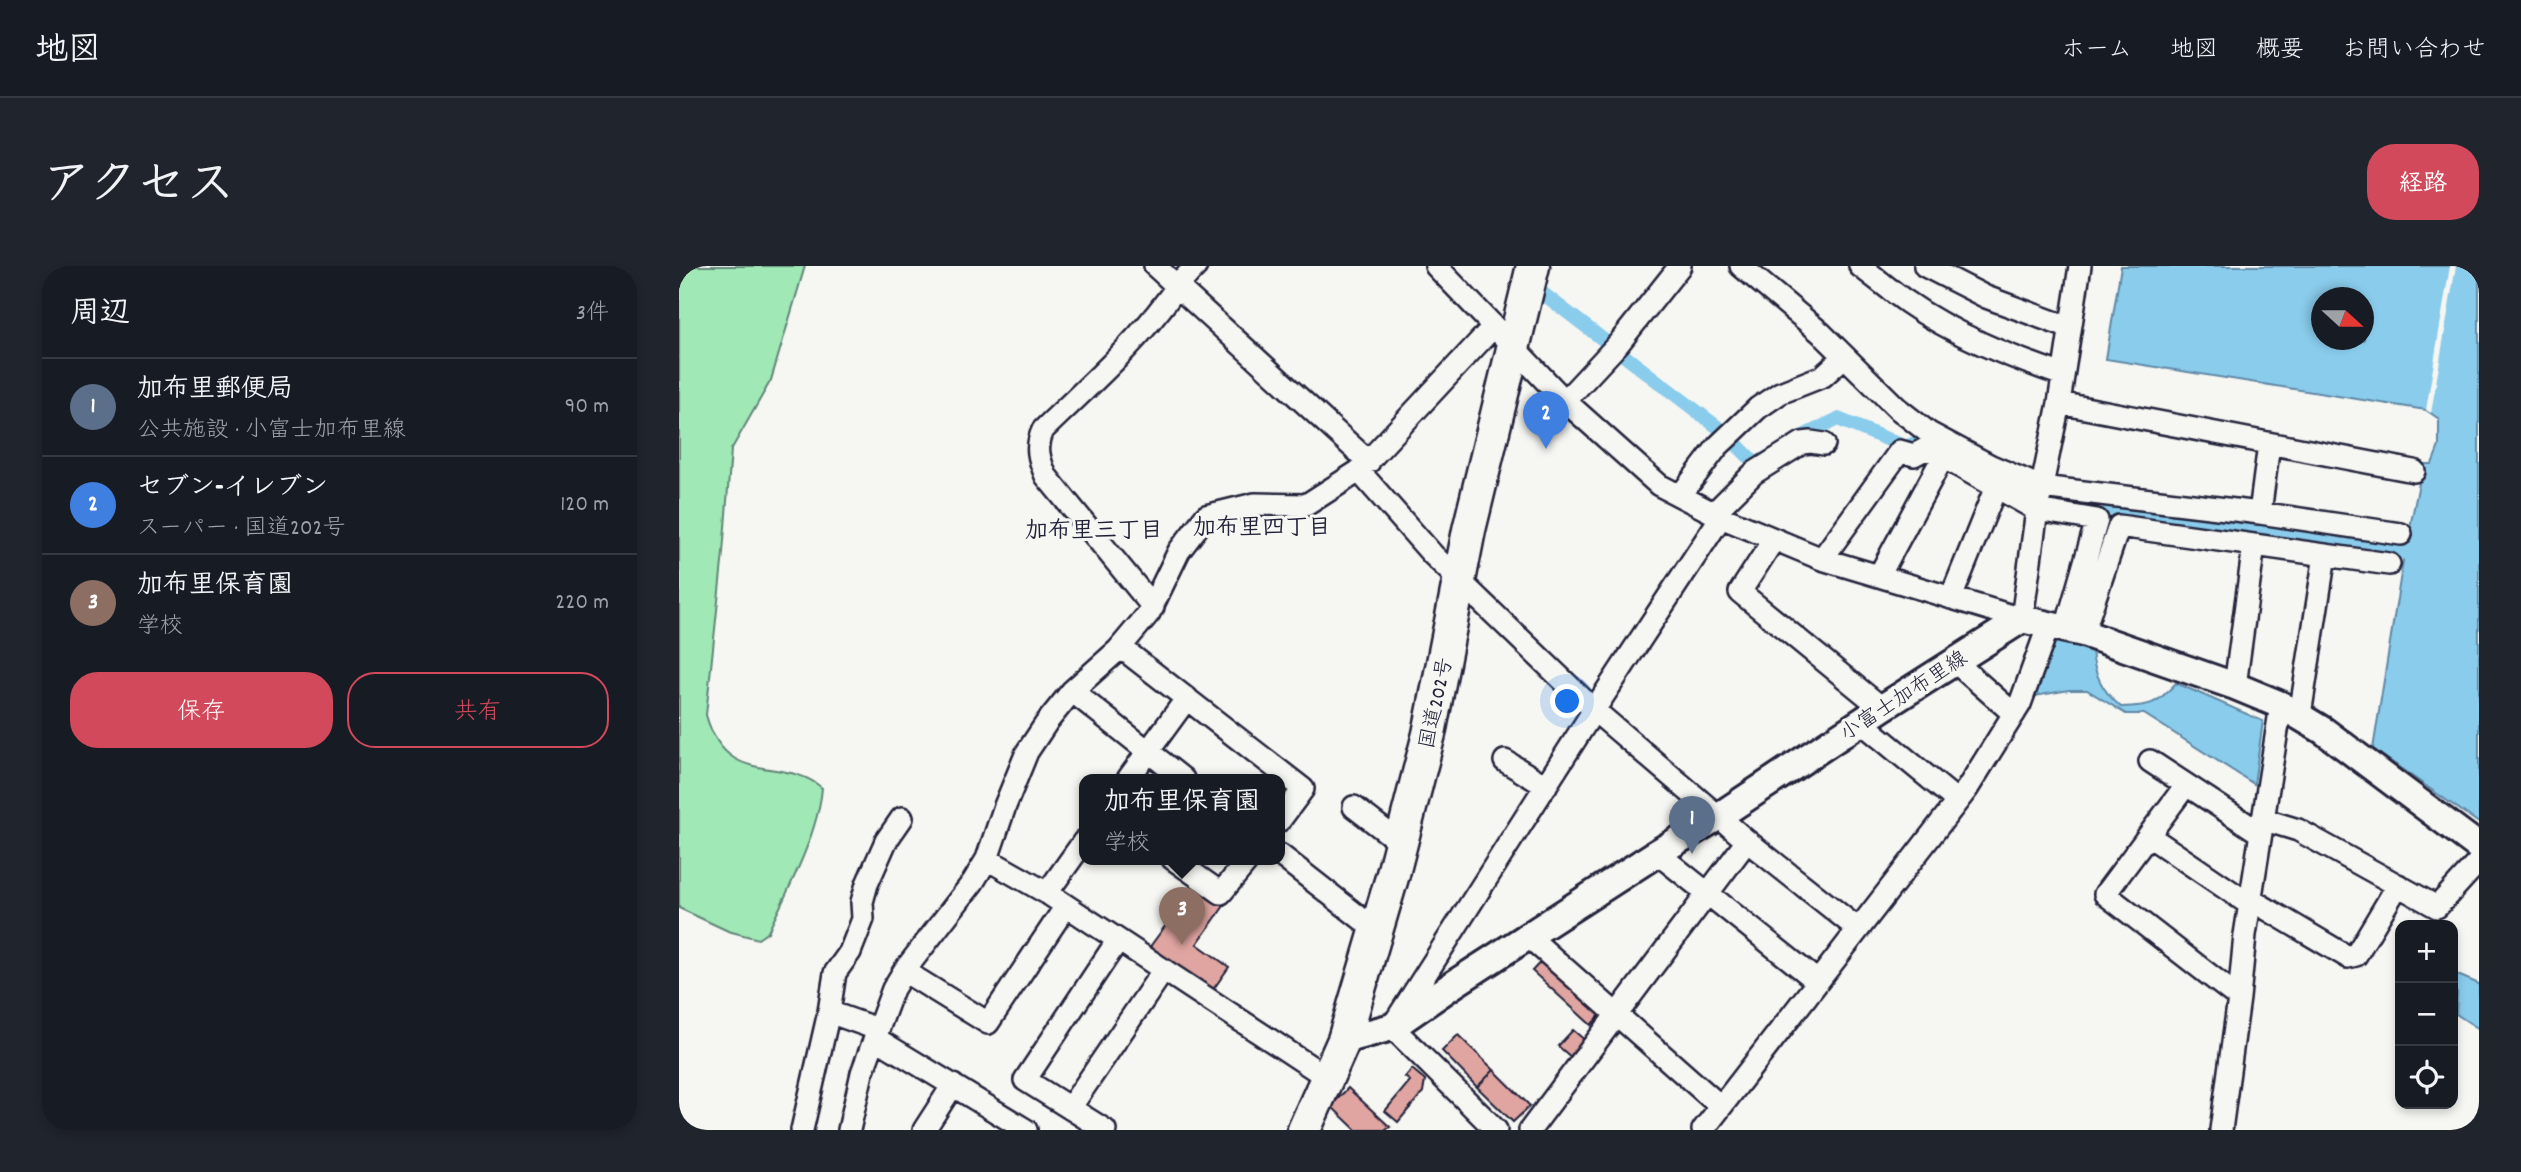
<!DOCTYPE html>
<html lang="ja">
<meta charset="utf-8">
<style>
body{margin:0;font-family:Dekko,"Klee One",sans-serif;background:#20242c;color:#f1f3f6}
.controls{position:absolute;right:21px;bottom:21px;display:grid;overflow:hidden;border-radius:14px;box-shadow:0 4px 10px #0003}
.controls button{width:63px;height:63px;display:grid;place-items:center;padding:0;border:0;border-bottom:2px solid #363941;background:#171b24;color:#f1f3f6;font:35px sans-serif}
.compass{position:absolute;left:1632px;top:21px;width:63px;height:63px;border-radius:50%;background:#171b24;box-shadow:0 4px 10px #0003;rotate:111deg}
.you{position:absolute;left:889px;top:436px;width:24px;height:24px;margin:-18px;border:5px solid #fff;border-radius:50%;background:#1a73e8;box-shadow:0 0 0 10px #1a73e833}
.badge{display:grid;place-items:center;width:46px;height:46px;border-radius:50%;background:#d1495b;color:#fff;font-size:23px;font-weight:700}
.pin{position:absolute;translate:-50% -58px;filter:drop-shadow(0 2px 4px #0008)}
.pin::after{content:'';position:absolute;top:37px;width:24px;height:21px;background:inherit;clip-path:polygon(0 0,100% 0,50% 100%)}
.popup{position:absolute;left:400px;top:508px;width:206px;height:91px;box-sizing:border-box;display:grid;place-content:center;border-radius:14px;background:#171b24;filter:drop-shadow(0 2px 5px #0005);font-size:23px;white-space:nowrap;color:#9ea1a6}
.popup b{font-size:26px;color:#f1f3f6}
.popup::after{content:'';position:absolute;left:50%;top:100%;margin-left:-14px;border:14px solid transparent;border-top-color:#171b24}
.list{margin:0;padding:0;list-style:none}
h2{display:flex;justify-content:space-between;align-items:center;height:91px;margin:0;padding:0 28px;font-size:30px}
h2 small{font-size:23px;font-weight:400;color:#9ea1a6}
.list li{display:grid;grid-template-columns:46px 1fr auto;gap:21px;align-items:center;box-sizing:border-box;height:98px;padding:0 28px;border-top:2px solid #363941}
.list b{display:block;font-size:26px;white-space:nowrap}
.list p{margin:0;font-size:23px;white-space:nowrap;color:#9ea1a6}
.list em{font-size:23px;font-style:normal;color:#9ea1a6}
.actions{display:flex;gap:14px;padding:21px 28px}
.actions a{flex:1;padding:16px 0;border:2px solid #d1495b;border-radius:28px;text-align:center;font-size:24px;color:#d1495b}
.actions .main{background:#d1495b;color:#fff}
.icon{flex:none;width:38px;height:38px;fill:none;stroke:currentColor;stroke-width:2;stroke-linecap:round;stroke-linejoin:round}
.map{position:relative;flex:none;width:1800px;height:864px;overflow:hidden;border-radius:28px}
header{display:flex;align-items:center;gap:42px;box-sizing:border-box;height:98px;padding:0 35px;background:#171b24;border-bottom:2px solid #363941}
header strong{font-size:33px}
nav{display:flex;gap:38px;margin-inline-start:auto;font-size:24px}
.intro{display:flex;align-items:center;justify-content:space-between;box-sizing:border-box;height:168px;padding:0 42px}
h1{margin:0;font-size:49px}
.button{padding:18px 32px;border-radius:28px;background:#d1495b;color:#fff;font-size:24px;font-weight:700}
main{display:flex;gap:42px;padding:0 42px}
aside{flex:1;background:#171b24;border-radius:28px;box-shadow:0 4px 10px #0003}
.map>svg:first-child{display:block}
.green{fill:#a0e8b5;stroke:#618578;stroke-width:2}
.water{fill:#8accec;stroke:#6088a5;stroke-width:2;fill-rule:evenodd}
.pier{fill:#f6f6f2}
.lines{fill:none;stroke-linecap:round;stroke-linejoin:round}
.canal{stroke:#8accec;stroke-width:14}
.building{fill:#e0a5a1;stroke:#22223b;stroke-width:2}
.minor-casing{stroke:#22223b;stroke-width:26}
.major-casing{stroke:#22223b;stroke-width:32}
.highway-casing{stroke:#22223b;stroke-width:37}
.minor{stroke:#f6f6f2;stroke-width:21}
.major{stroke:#f6f6f2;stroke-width:26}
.highway{stroke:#f6f6f2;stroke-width:32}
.labels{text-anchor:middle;stroke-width:6;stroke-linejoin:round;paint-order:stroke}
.street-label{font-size:21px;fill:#22223b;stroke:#f6f6f2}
.neighbourhood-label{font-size:23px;font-weight:bold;fill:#22223b;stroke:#f6f6f2}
</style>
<header>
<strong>地図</strong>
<nav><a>ホーム</a><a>地図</a><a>概要</a><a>お問い合わせ</a></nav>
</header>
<div class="intro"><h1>アクセス</h1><a class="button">経路</a></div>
<main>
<aside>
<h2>周辺<small>3件</small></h2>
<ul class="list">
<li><span class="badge" style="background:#5c6f8a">1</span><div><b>加布里郵便局</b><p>公共施設 · 小富士加布里線</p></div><em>90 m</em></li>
<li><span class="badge" style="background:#3f7fe0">2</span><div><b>セブン-イレブン</b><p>スーパー · 国道202号</p></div><em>120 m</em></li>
<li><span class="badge" style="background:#8d6e63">3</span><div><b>加布里保育園</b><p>学校</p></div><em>220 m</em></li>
</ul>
<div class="actions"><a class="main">保存</a><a>共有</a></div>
</aside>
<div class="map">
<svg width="1800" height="864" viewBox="0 0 1800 864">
<rect width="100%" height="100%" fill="#f6f6f2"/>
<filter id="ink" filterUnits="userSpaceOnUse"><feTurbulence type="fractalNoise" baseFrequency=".0143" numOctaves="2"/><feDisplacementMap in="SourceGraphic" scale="14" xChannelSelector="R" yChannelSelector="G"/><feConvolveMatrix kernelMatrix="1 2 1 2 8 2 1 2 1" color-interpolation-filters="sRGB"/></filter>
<g filter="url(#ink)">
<path class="green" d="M0,0H126L92,114L52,184L44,287L27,449C48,524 104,488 143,522C139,568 109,624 89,666L79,673L49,665L0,642Z"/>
<path class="water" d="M1442,0H1800V557L1694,483L1724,295L1744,198H1753L1760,180V153L1747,144L1427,93ZM1643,32H1685V74H1643Z
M1379,368L1413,382C1414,407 1423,425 1442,441C1472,440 1477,439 1497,417L1584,455L1575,518L1465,448H1447L1408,424H1390L1356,430Z
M1774,707L1800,718V763L1777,748L1778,726L1774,724Z"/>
<path class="pier" d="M1771,0H1777L1752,147L1747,144Z"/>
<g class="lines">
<path class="canal" d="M858,23L1041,163
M1118,173L1159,153L1227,181L1244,173L1253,177
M1058,179L1077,198L1089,191
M1354,231L1736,288"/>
</g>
<path class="building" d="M517,618L547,637L518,678L550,701L533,725L470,682Z
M865,692L924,746L912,759L853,705Z
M894,764L908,776L893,792L879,780Z
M779,769L815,804L798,821L763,785Z
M733,803L746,814L744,826L719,856L706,845L731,815L726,811Z
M815,804L851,840L834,856L798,821Z
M669,822L711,861L707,864H677L652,840Z"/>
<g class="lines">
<g class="minor-casing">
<path id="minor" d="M476,0L690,196
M757,0L886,135L980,219L1042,251L1143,293L1343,353L1358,244L1380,137L1401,0
M1062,0L1142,67L1218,142L1250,167L1312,200L1362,221L1581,247L1722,268
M1181,0C1197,12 1212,25 1228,36C1275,69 1331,91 1384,109
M1246,0L1307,31L1391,62
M886,135L940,77L1001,0
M1380,137L1735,205
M680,205L754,289L915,444L1068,575L1179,663
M1001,230L1039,180L1079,142L1101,127L1144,110L1165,91
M1035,247L1075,207L1123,177L1132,176L1145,178
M1581,247L1590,178
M1095,273L1061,326L1203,442
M1143,293L1221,185L1235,189L1248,182L1358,244L1418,254L1387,362
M1200,310L1264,191
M1272,332L1317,221
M474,341L367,210C360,193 356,181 364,164C403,126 445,89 479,46C492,30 502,14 517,0
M1404,367L1440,260L1710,298
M439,384L449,387L624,523L601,554
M1275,395L1335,448
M1556,420L1575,279
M393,425L504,513
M1621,449L1646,289
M1182,456L1278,535
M826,495L867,520
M1471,495L1581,567
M449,513L508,432
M1507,519L1426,628L1560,732
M675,541L722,577
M1583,553L1619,564L1758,641L1800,595
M1470,570L1570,638
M978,587L1138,715
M601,589L698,665
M308,593L368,627L649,812
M494,593L542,627L570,593
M368,627L405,575
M1571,633L1669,691L1677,689L1719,619
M849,670L1041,840
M225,705L309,757L387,640
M150,746L156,707L171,686L184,653L183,636L188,618L207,575L223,552
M196,772L347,864
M391,842L484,705
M123,864L150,746L198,763
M170,864L183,807L214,723L225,705L294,616L308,593L326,540L348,486L368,456L393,425L439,384L470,347L500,285L527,250L576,238L627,239L680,205L814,61
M245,864L274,819
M426,864L346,814L439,674
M817,864L713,761L915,444L1042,251
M851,864L1068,575
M1024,864L1288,523L1341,438L1370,358
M1542,864L1560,732L1566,669L1602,439"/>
</g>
<g class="major-casing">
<path id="major" d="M665,774L713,761L775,718L978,587L1040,550L1203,442L1343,353L1404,367L1556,420L1602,439L1645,465L1800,581"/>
</g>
<g class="highway-casing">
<path id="highway" d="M625,864L665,774L714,608L750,468L790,264L854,0"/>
</g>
<use href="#minor" class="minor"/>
<use href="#major" class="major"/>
<use href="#highway" class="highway"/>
</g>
</g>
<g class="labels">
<g class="street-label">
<text transform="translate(1224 429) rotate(-33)" y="7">小富士加布里線</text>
<text transform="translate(756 437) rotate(-78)" y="7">国道202号</text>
</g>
<g class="neighbourhood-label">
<text x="583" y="268">加布里四丁目</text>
<text x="415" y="271">加布里三丁目</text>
</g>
</g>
</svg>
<div class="controls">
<button>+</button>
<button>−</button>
<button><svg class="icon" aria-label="locate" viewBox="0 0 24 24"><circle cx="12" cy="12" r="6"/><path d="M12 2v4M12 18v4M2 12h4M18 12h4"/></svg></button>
</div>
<svg class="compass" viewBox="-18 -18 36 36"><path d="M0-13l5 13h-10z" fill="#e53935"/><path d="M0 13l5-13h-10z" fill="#9ea1a6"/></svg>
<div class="you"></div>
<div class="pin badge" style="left:1013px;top:588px;background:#5c6f8a">1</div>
<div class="pin badge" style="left:867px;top:183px;background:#3f7fe0">2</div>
<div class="pin badge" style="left:503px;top:679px;background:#8d6e63">3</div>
<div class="popup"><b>加布里保育園</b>学校</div>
</div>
</main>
